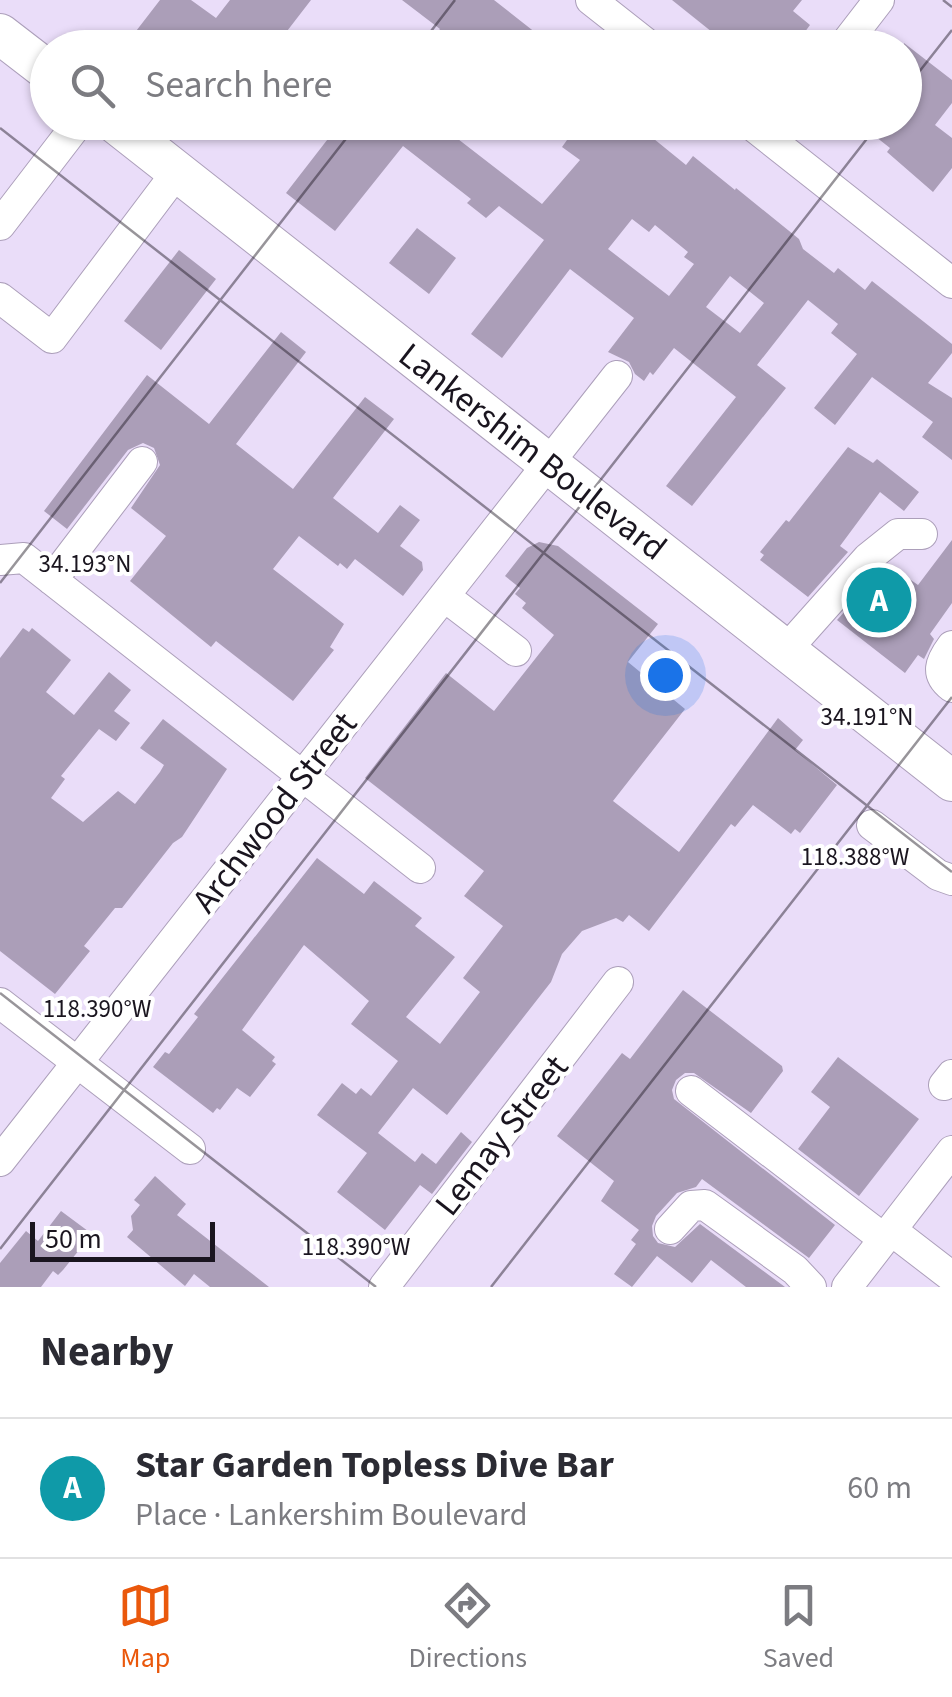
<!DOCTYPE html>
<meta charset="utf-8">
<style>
body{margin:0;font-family:"Source Sans 3",sans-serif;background:#f7f7f7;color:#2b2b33}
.scale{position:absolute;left:30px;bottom:25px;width:185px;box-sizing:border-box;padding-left:10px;border:5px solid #1a151f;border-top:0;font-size:28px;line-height:35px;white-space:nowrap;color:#1a151f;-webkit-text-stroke:8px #fff;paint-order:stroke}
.you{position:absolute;left:665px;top:675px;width:35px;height:35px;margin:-25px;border:8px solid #fff;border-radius:50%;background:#1a73e8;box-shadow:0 0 0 15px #1a73e833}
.badge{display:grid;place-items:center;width:65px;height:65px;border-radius:50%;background:#ea580c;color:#fff;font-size:32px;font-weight:700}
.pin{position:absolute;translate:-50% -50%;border:5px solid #fff;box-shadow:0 2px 10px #0006}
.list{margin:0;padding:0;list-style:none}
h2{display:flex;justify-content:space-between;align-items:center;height:130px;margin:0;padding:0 40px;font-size:42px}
h2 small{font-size:32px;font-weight:400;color:#7c7c81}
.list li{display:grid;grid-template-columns:65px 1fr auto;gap:30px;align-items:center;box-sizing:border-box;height:140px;padding:0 40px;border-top:2px solid #e1e1e2}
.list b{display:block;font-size:38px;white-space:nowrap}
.list p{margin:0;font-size:32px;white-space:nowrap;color:#7c7c81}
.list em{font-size:32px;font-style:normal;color:#7c7c81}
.icon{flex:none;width:55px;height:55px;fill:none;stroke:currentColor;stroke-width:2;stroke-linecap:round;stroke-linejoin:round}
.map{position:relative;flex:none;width:952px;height:1287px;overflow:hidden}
.search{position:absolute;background:#fff;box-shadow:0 2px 8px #0004;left:30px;right:30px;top:30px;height:110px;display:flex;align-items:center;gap:25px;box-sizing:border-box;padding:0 35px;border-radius:55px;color:#7c7c81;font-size:38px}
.sheet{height:270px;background:#fff}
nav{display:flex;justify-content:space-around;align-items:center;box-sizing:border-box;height:140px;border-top:2px solid #e1e1e2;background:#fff;font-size:28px;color:#7c7c81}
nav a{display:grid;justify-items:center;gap:5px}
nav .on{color:#ea580c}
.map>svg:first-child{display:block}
.building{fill:#ab9eb8;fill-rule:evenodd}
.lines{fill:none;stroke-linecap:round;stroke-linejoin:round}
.minor-casing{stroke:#ac9fba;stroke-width:32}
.major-casing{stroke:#ac9fba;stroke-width:42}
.minor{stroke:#fff;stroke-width:30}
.major{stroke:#fff;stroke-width:40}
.ticks{fill:none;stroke:#1a151f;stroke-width:2.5;stroke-opacity:0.45}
.labels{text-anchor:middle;stroke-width:8;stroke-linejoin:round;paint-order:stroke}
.street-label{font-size:35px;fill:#1a151f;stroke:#fff}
.ticks-label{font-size:25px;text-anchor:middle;fill:#1a151f;stroke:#fff;stroke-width:8;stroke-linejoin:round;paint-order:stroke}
</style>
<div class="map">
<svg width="952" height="1287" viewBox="0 0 952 1287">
<rect width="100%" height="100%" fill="#eaddf9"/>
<path class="building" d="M160,0H191L216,18L230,0H311L274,48H123Z
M402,0H494L555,48H426L440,29Z
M672,0H802L793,11L810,25L793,48H732Z
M904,43L952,80V103L935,125L952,138V168L933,192L887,152L890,148L857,122H904Z
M341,122H436L542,204L580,160L562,147L567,140L544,122H650L660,131L654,139L686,165L693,156L735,190L736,188L799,239L803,249L834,273L838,268L865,290L872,281L952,344V353L928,383L952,398V460L922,437L933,422L872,377L835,425L814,408L857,354L831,333L838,324L808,300L757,365L786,388L692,506L666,486L736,397L674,348L653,375L650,372L644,381L635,374L629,362L608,352L634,318L570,269L502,358L471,334L544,240L499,206L486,218L467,203L471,199L403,146L335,231L286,193ZM632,219L649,232L655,225L688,252L684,257L694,264L669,296L608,249ZM730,276L764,303L740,333L706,307Z
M417,228L456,258L429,294L389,263Z
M179,250L216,279L161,350L124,321Z
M281,332L306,352L236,444L293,489L365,397L394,419L333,498L378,533L400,505L420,520L400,546L422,562L423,570L403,596L355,559L347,569L340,563L338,566L299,536L273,569L344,624L330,647L334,650L293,701L216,641L211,647L130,581L166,536L131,508L160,465L154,448L143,443L128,450L67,529L44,511L147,375L209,424Z
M848,447L873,463L877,459L919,492L904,511L880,492L840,546L848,552L808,597L760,560L764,555L760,552L786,520L789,522Z
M952,540V603L930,634L934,639L924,659L918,655L905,673L837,620L878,575L881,578L889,568L906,581L908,578L918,585Z
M539,542L558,546L658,624L628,662L685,709L613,801L679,852L778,718L803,740L795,750L837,785L800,833L795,829L791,834L753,805L735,827L731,824L649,931L629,915L623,922L616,918L582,931L562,954L551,982L447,1115L413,1088L378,1133L415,1162L422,1153L436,1164L461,1132L472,1142L432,1194L420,1185L385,1230L337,1192L367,1153L317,1115L342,1083L356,1094L361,1088L371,1096L398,1061L351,1024L369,1001L304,945L242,1030L275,1057L272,1061L276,1064L250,1097L237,1088L220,1110L217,1108L213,1113L153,1067L165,1052L169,1054L198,1017L194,1014L317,858L364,894L374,881L422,918L415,926L455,957L406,1017L440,1044L480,992L463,978L503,926L464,896L484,871L365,778L446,673L494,711L554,635L522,608L526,603L515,594L520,588L505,576L527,548Z
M23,628L29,632L32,628L71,660L46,692L74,715L109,672L131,690L114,711L130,723L116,741L99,729L61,776L65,779L51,798L83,822L118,791L135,804L160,772L164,765L140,748L163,719L227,769L182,837L173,843L122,908H115L84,946L90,951L55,994L0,951V658Z
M683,990L782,1066L783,1071L751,1113L694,1073H685L676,1080L672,1090L674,1099L835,1225L809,1258L702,1179L696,1187L677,1193L656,1216L652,1226L653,1236L658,1243L675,1247L700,1224L785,1287H746L711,1260L692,1283L657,1256L632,1287L614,1274L636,1244L631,1240L639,1230L601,1201L614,1181L557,1136L622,1053L630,1059Z
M838,1057L919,1119L859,1196L798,1149L830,1107L811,1092Z
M155,1176L186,1204L177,1215L269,1287H210L194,1274L185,1286L127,1237L133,1230L131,1216L140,1205L134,1200Z
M61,1211L92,1234L63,1270L58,1275L53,1271L41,1287H0V1263L26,1231L38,1241Z"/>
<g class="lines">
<g class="minor-casing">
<path id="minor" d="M591,0L652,48
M842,48L879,0
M748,122L952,283
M0,225L79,122
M0,298L52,338L177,172
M0,560L24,558L420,868
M52,580L142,462
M444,596L516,651
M952,646C940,662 935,674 952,687
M786,650L868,558L898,534H922
M872,825L938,875L952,880
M0,1003L190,1149
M944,1085L952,1075
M691,1091L884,1239
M0,1161L617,376
M670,1229L691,1206L705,1205L795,1270L811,1287
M891,1230L952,1277
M384,1287L618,982
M847,1287L952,1151"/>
</g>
<g class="major-casing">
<path id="major" d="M0,34L48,71
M114,122L952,781"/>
</g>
<use href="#minor" class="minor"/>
<use href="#major" class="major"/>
</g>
<path class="ticks" d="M943,0L952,7M418,48L455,0M904,91L952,30M0,128L952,872M0,583L359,122M0,993L376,1287M0,1249L880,122M491,1287L952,697"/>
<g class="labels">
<g class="street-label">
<text transform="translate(533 451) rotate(38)" y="12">Lankershim Boulevard</text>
<text transform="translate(274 812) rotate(-52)" y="12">Archwood Street</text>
<text transform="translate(501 1135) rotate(-52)" y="12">Lemay Street</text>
</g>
</g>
<g class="ticks-label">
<text x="85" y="572">34.193°N</text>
<text x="867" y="725">34.191°N</text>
<text x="855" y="865">118.388°W</text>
<text x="97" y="1017">118.390°W</text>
<text x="356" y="1255">118.390°W</text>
</g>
</svg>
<div class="scale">50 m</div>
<div class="you"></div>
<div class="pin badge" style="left:879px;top:600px;background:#0f9aa8">A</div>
<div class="search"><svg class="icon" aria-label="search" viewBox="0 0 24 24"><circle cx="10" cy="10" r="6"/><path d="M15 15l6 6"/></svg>Search here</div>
</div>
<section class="sheet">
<h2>Nearby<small></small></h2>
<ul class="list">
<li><span class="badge" style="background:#0f9aa8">A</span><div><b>Star Garden Topless Dive Bar</b><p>Place · Lankershim Boulevard</p></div><em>60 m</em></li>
</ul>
</section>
<nav>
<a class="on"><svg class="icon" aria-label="map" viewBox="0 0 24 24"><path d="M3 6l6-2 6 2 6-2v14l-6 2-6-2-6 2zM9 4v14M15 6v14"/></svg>Map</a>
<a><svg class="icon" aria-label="directions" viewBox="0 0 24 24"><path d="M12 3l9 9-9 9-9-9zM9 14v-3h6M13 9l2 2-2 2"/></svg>Directions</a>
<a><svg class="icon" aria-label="saved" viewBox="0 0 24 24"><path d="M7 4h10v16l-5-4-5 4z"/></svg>Saved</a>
</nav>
